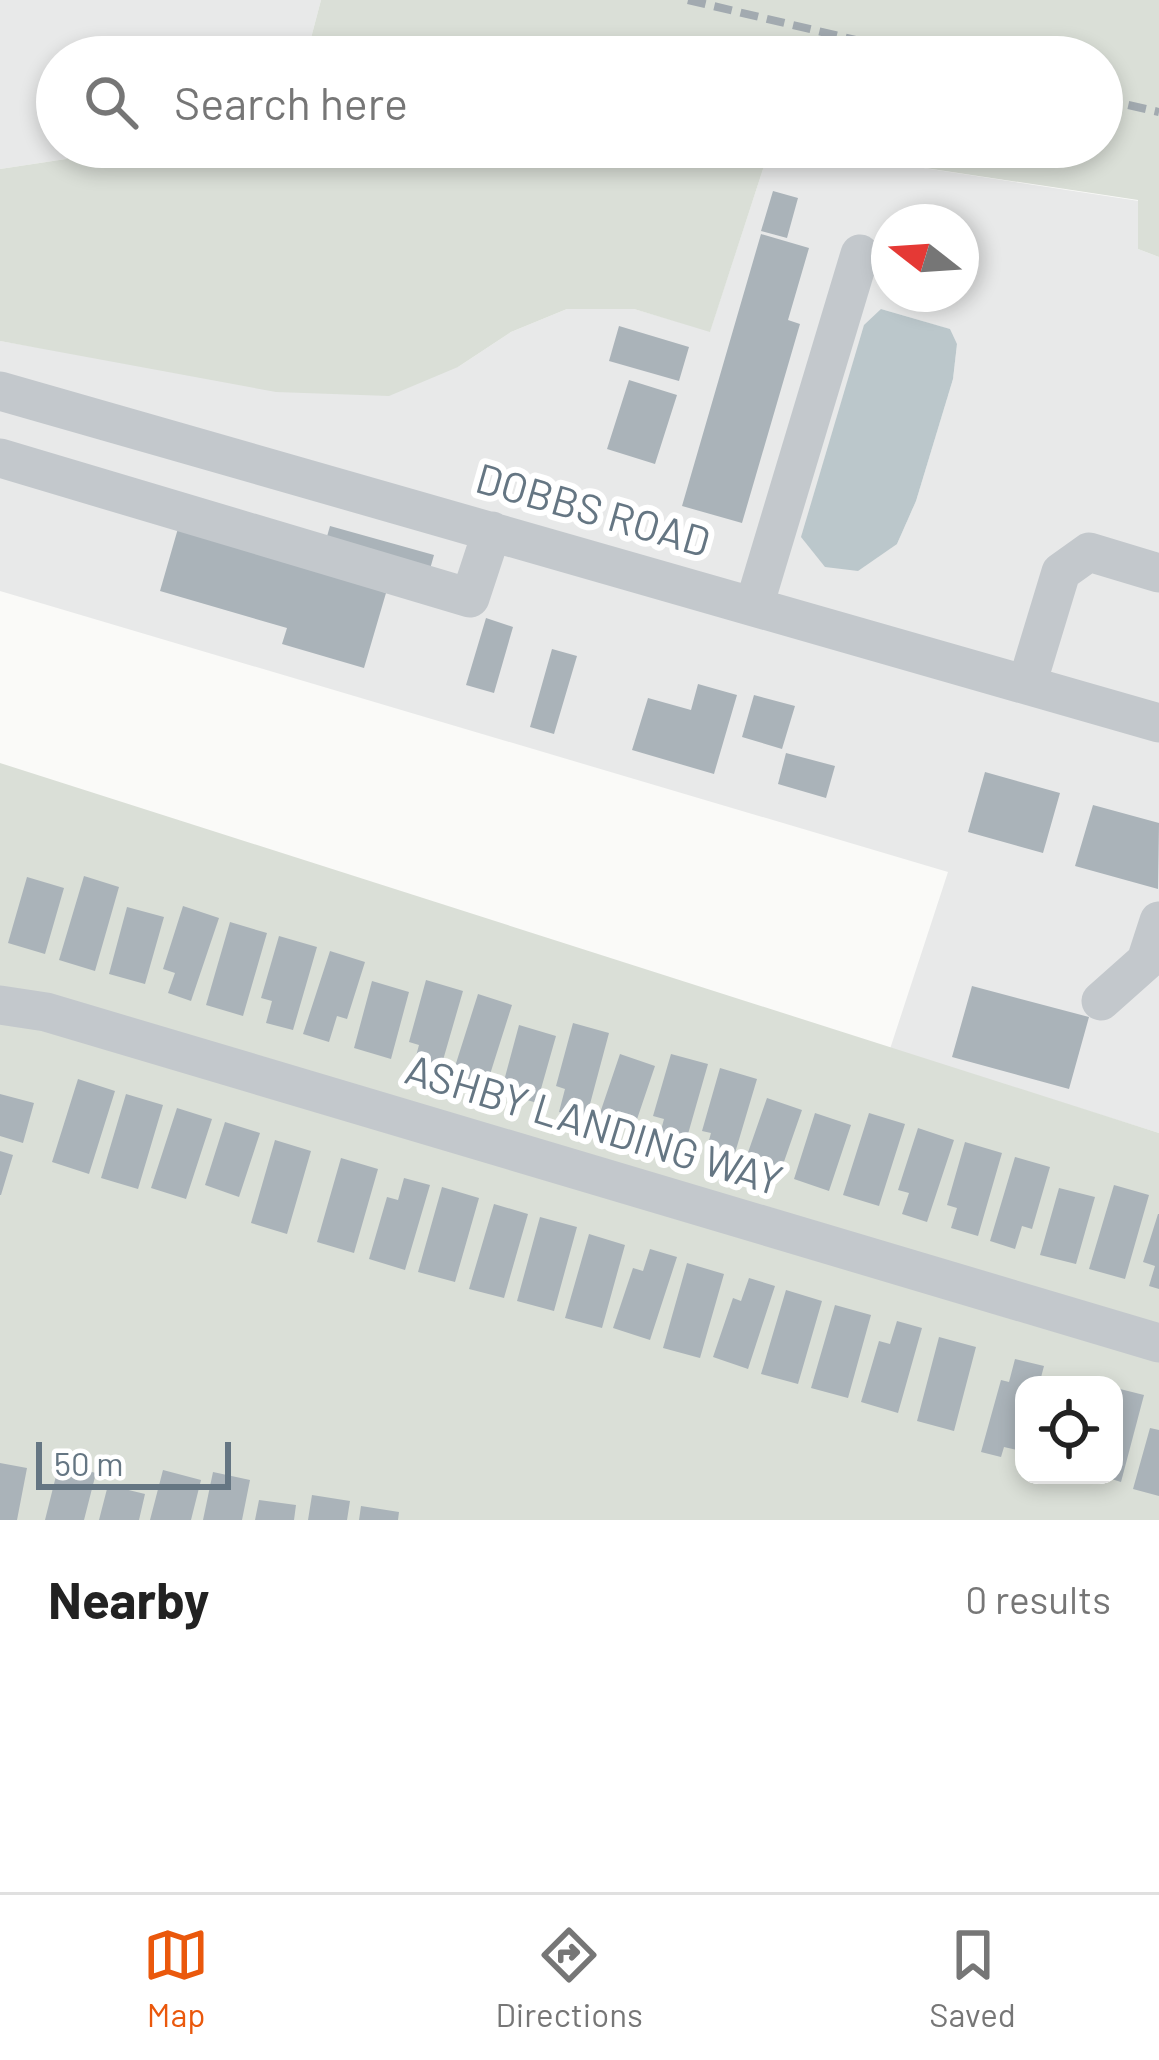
<!DOCTYPE html>
<style>
body{margin:0;font-family:Barlow,sans-serif;background:#f6f6f6;color:#222}
.controls{position:absolute;right:36px;bottom:36px;display:grid;overflow:hidden;border-radius:24px;box-shadow:0 6px 18px #0003}
.controls button{width:108px;height:108px;display:grid;place-items:center;padding:0;border:0;border-bottom:3px solid #e0e0e0;background:#fff;color:#222;font:60px sans-serif}
.compass{position:absolute;left:871px;top:204px;width:108px;height:108px;border-radius:50%;background:#fff;box-shadow:0 6px 18px #0003;rotate:287deg}
.scale{position:absolute;left:36px;bottom:30px;width:195px;box-sizing:border-box;padding-left:12px;border:6px solid #657683;border-top:0;font-size:33px;line-height:42px;white-space:nowrap;color:#657683;-webkit-text-stroke:9px #fff;paint-order:stroke}
.list{margin:0;padding:0;list-style:none}
h2{display:flex;justify-content:space-between;align-items:center;height:156px;margin:0;padding:0 48px;font-size:51px}
h2 small{font-size:39px;font-weight:400;color:#767676}
.icon{flex:none;width:66px;height:66px;fill:none;stroke:currentColor;stroke-width:2;stroke-linecap:round;stroke-linejoin:round}
.map{position:relative;flex:none;width:1159px;height:1520px;overflow:hidden}
.search{position:absolute;background:#fff;box-shadow:0 6px 18px #0003;left:36px;right:36px;top:36px;height:132px;display:flex;align-items:center;gap:30px;box-sizing:border-box;padding:0 42px;border-radius:66px;color:#767676;font-size:45px}
.sheet{height:372px;background:#fff}
nav{display:flex;justify-content:space-around;align-items:center;box-sizing:border-box;height:168px;border-top:3px solid #e0e0e0;background:#fff;font-size:33px;color:#767676}
nav a{display:grid;justify-items:center;gap:6px}
nav .on{color:#ea580c}
.map>svg:first-child{display:block}
.built{fill:#e8e9e9;fill-rule:evenodd}
.green{fill:#dadfd7;fill-rule:evenodd}
.water{fill:#bbc7cb}
.building{fill:#aab3b9}
.lines{fill:none;stroke-linecap:round;stroke-linejoin:round}
.minor{stroke:#c3c8cc;stroke-width:39}
.rail{stroke:#a2aab0;stroke-width:8;stroke-dasharray:18 9;stroke-linecap:butt}
.labels{text-anchor:middle;stroke-width:12;stroke-linejoin:round;paint-order:stroke}
.street-label{font-size:42px;fill:#657683;stroke:#fff}
</style>
<div class="map">
<svg width="1159" height="1520" viewBox="0 0 1159 1520">
<rect width="100%" height="100%" fill="#fafaf8"/>
<path class="built" d="M0,0H321L306,57H57V147H79L66,159L0,169Z
M813,151L1139,201L1138,249L1159,257V709L0,377V341L83,355L458,367L511,332L567,309H634L710,331L764,166ZM889,222H961V294H889ZM881,309L949,329L957,344L953,379L916,501L897,544Z
M0,405L1159,736V1133L890,1049L948,872L0,591Z"/>
<path class="green" d="M321,0H1159V257L1138,249V200L813,151L764,166L710,332L634,309H567L511,332L458,367L389,396L276,392L0,341V169L66,159L79,147H1102V57H306Z
M0,763L1159,1133V1520H0ZM1024,1385H1114V1475H1024Z"/>
<path class="water" d="M881,309L950,329L957,344L953,379L916,501L897,544L858,571L825,567L801,537L864,325Z"/>
<path class="building" d="M773,191L798,198L787,238L761,231Z
M761,234L809,248L788,320L800,324L742,523L682,506Z
M619,326L689,347L679,381L609,361Z
M629,380L677,395L655,464L607,449Z
M181,518L386,593L364,668L282,644L287,628L160,591Z
M330,526L434,555L428,576L324,547Z
M486,618L513,627L494,693L466,685Z
M552,649L577,656L554,734L530,727Z
M698,684L737,695L714,774L632,750L648,698L691,710Z
M754,695L795,706L782,749L742,737Z
M786,753L835,766L826,798L778,784Z
M985,772L1060,793L1043,853L968,832Z
M1093,805L1159,823L1158,889L1075,866Z
M84,876L119,887L95,971L59,960Z
M27,877L64,888L45,954L8,943Z
M183,906L219,918L191,1001L168,993L175,973L163,969Z
M127,907L164,917L145,984L109,974Z
M230,922L267,933L243,1016L206,1005Z
M279,936L317,947L293,1030L266,1023L272,1001L261,998Z
M330,951L365,962L347,1019L337,1016L329,1042L303,1034Z
M426,980L463,991L439,1074L413,1067L419,1045L409,1042Z
M372,981L409,992L391,1059L354,1048Z
M972,986L1089,1017L1069,1089L952,1057Z
M478,994L512,1005L486,1087L452,1076Z
M573,1023L609,1033L586,1119L559,1112L565,1089L556,1086Z
M519,1025L556,1036L537,1103L501,1092Z
M620,1054L655,1066L633,1131L598,1119Z
M671,1054L708,1064L684,1148L658,1141L664,1119L653,1116Z
M720,1068L757,1079L732,1163L705,1155L711,1133L702,1131Z
M78,1079L115,1091L89,1174L52,1162Z
M0,1094L34,1103L23,1143L0,1136Z
M126,1094L163,1105L138,1189L101,1178Z
M767,1098L802,1110L779,1176L744,1164Z
M177,1108L212,1119L186,1199L151,1188Z
M815,1113L851,1125L829,1191L794,1179Z
M869,1113L905,1124L879,1206L843,1195Z
M225,1122L260,1133L239,1197L205,1185Z
M918,1128L954,1140L927,1222L902,1214L909,1193L898,1190Z
M275,1140L311,1151L287,1234L251,1223Z
M965,1142L1002,1153L978,1236L951,1228L957,1208L947,1205Z
M0,1151L13,1155L1,1195H0Z
M1015,1157L1050,1167L1032,1229L1022,1226L1015,1249L990,1241Z
M341,1158L378,1169L354,1253L317,1242Z
M404,1178L430,1185L405,1270L369,1259L387,1197L398,1200Z
M1114,1185L1149,1195L1125,1279L1089,1269Z
M442,1187L479,1198L455,1282L418,1272Z
M1059,1188L1095,1197L1076,1264L1040,1255Z
M494,1204L528,1214L504,1298L469,1289Z
M1158,1214H1159V1289L1149,1286L1155,1266L1143,1262Z
M540,1217L577,1227L554,1311L517,1301Z
M589,1234L625,1245L602,1328L565,1318Z
M650,1249L677,1257L650,1340L613,1328L633,1268L643,1271Z
M687,1263L724,1274L700,1358L663,1348Z
M749,1278L775,1286L748,1369L713,1357L733,1298L741,1301Z
M786,1290L822,1301L798,1384L761,1374Z
M835,1305L871,1315L848,1398L811,1388Z
M897,1321L922,1328L898,1413L861,1402L879,1341L890,1344Z
M939,1337L976,1347L954,1431L917,1421Z
M1015,1359L1044,1366L1039,1385H1024L1021,1451L1004,1447L1001,1457L981,1452L1001,1380L1009,1382Z
M1116,1388L1144,1395L1121,1482L1102,1476L1114,1475Z
M1150,1428L1159,1430V1496L1133,1489Z
M0,1463L27,1468L17,1520H0Z
M59,1464L96,1473L84,1520H45Z
M163,1470L201,1480L191,1520H150Z
M213,1472L250,1480L242,1520H203Z
M108,1485L145,1494L139,1520H99Z
M312,1495L350,1501L347,1520H308Z
M259,1500L296,1505L294,1520H255Z
M361,1506L399,1512L398,1520H359Z"/>
<g class="lines">
<path class="minor" d="M0,391L1159,723
M0,458L470,598L492,531
M754,606L860,254
M1027,684L1061,572L1089,552L1159,573
M1101,1001L1146,961L1159,921
M0,1005L46,1012L1159,1343"/>
<path class="rail" d="M688,0L927,57
M1102,99L1159,112"/>
</g>
<g class="labels">
<g class="street-label">
<text transform="translate(593 510) rotate(16)" y="15">DOBBS ROAD</text>
<text transform="translate(594 1125) rotate(17)" y="15">ASHBY LANDING WAY</text>
</g>
</g>
</svg>
<div class="controls">
<button><svg class="icon" aria-label="locate" viewBox="0 0 24 24"><circle cx="12" cy="12" r="6"/><path d="M12 2v4M12 18v4M2 12h4M18 12h4"/></svg></button>
</div>
<svg class="compass" viewBox="-18 -18 36 36"><path d="M0-13l5 13h-10z" fill="#e53935"/><path d="M0 13l5-13h-10z" fill="#767676"/></svg>
<div class="scale">50 m</div>
<div class="search"><svg class="icon" aria-label="search" viewBox="0 0 24 24"><circle cx="10" cy="10" r="6"/><path d="M15 15l6 6"/></svg>Search here</div>
</div>
<section class="sheet">
<h2>Nearby<small>0 results</small></h2>
<ul class="list">
</ul>
</section>
<nav>
<a class="on"><svg class="icon" aria-label="map" viewBox="0 0 24 24"><path d="M3 6l6-2 6 2 6-2v14l-6 2-6-2-6 2zM9 4v14M15 6v14"/></svg>Map</a>
<a><svg class="icon" aria-label="directions" viewBox="0 0 24 24"><path d="M12 3l9 9-9 9-9-9zM9 14v-3h6M13 9l2 2-2 2"/></svg>Directions</a>
<a><svg class="icon" aria-label="saved" viewBox="0 0 24 24"><path d="M7 4h10v16l-5-4-5 4z"/></svg>Saved</a>
</nav>
